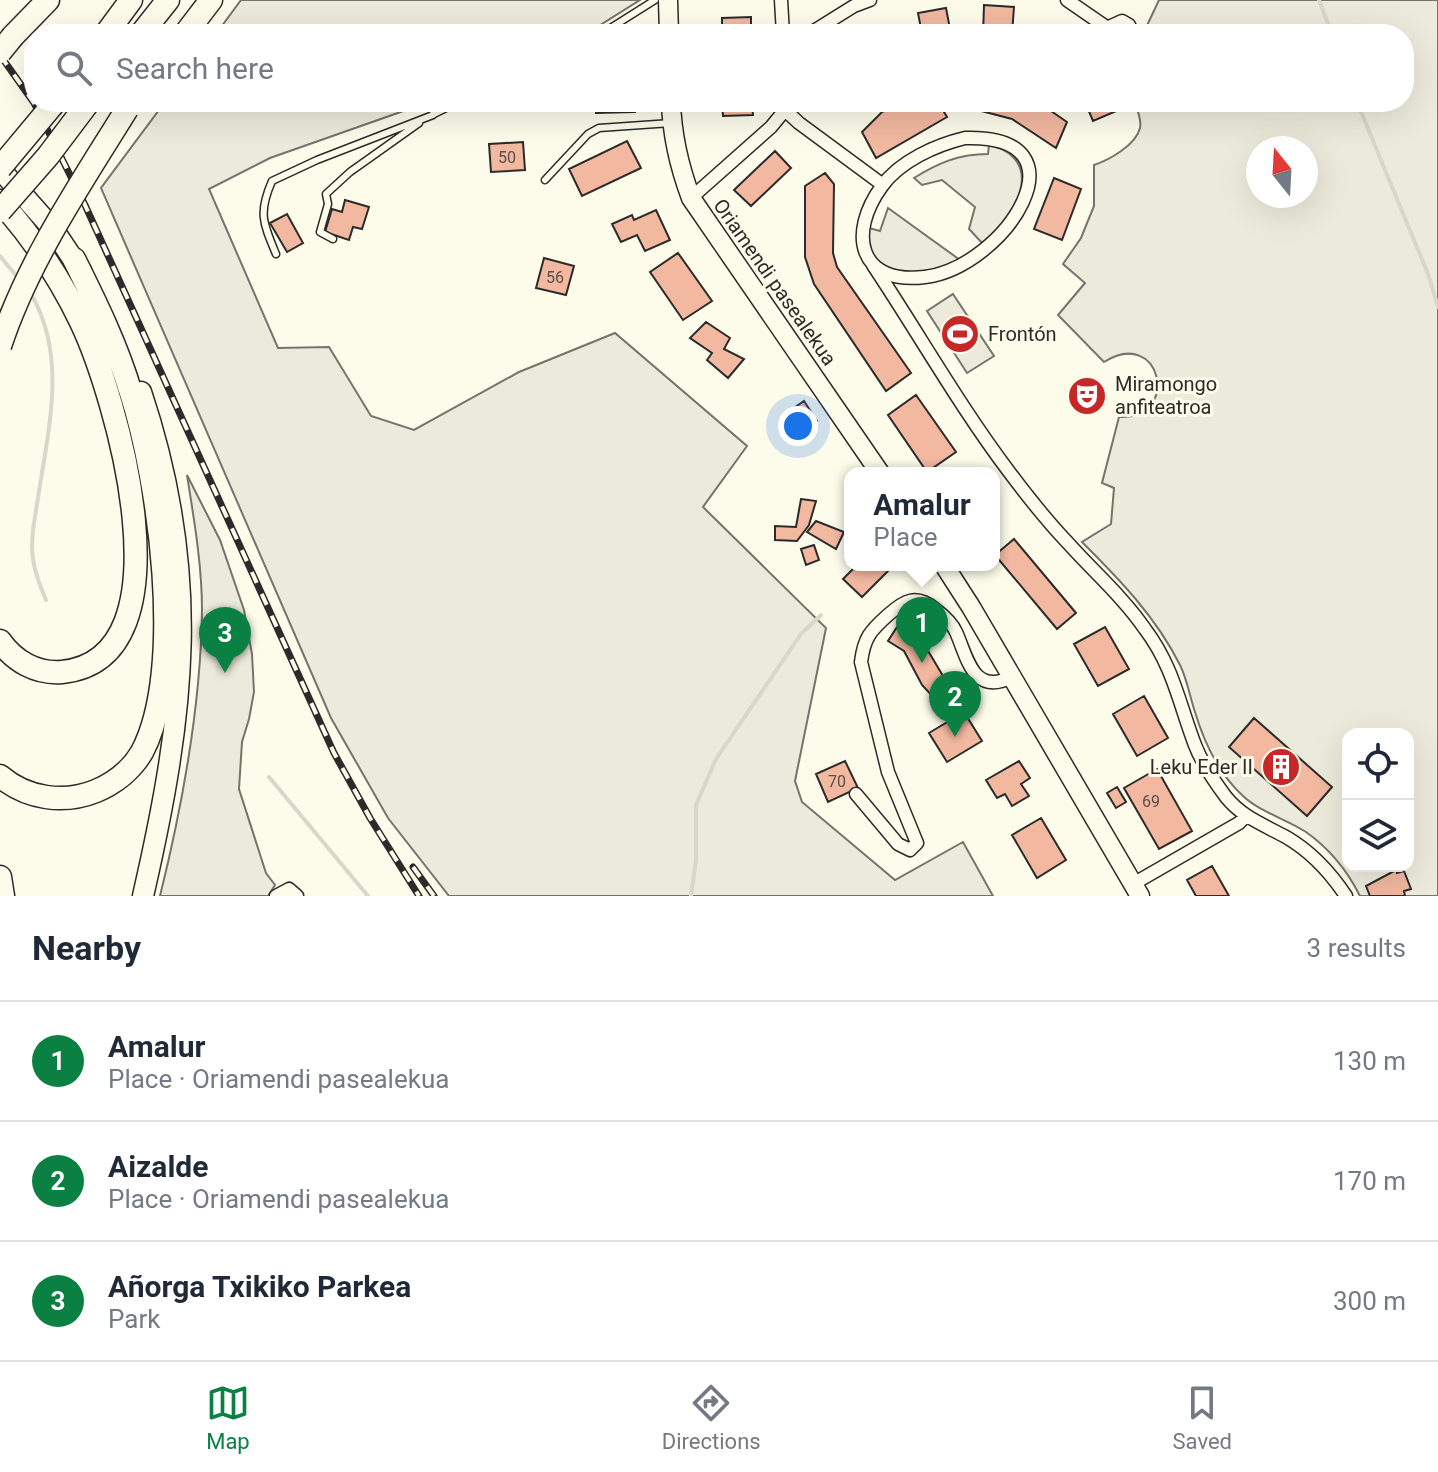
<!DOCTYPE html>
<meta charset="utf-8">
<style>
body{margin:0;font-family:Roboto,sans-serif;background:#f6f6f7;color:#1f2937}
.controls{position:absolute;right:24px;bottom:24px;display:grid;overflow:hidden;border-radius:16px;box-shadow:0 8px 32px #0002}
.controls button{width:72px;height:72px;display:grid;place-items:center;padding:0;border:0;border-bottom:2px solid #e0e1e3;background:#fff;color:#1f2937;font:40px sans-serif}
.compass{position:absolute;left:1246px;top:136px;width:72px;height:72px;border-radius:50%;background:#fff;box-shadow:0 8px 32px #0002;rotate:342deg}
.you{position:absolute;left:798px;top:426px;width:28px;height:28px;margin:-20px;border:6px solid #fff;border-radius:50%;background:#1a73e8;box-shadow:0 0 0 12px #1a73e833}
.badge{display:grid;place-items:center;width:52px;height:52px;border-radius:50%;background:#0b8043;color:#fff;font-size:26px;font-weight:700}
.pin{position:absolute;translate:-50% -66px;filter:drop-shadow(0 2px 4px #0008)}
.pin::after{content:'';position:absolute;top:42px;width:28px;height:24px;background:inherit;clip-path:polygon(0 0,100% 0,50% 100%)}
.popup{position:absolute;left:844px;top:467px;width:156px;height:104px;box-sizing:border-box;display:grid;place-content:center;border-radius:16px;background:#fff;filter:drop-shadow(0 2px 6px #0005);font-size:26px;white-space:nowrap;color:#747a83}
.popup b{font-size:30px;color:#1f2937}
.popup::after{content:'';position:absolute;left:50%;top:100%;margin-left:-16px;border:16px solid transparent;border-top-color:#fff}
.list{margin:0;padding:0;list-style:none}
h2{display:flex;justify-content:space-between;align-items:center;height:104px;margin:0;padding:0 32px;font-size:34px}
h2 small{font-size:26px;font-weight:400;color:#747a83}
.list li{display:grid;grid-template-columns:52px 1fr auto;gap:24px;align-items:center;box-sizing:border-box;height:120px;padding:0 32px;border-top:2px solid #e0e1e3}
.list b{display:block;font-size:30px;white-space:nowrap}
.list p{margin:0;font-size:26px;white-space:nowrap;color:#747a83}
.list em{font-size:26px;font-style:normal;color:#747a83}
.icon{flex:none;width:44px;height:44px;fill:none;stroke:currentColor;stroke-width:2;stroke-linecap:round;stroke-linejoin:round}
.map{position:relative;flex:none;width:1438px;height:896px;overflow:hidden}
.search{position:absolute;background:#fff;box-shadow:0 8px 32px #0002;left:24px;right:24px;top:24px;height:88px;display:flex;align-items:center;gap:20px;box-sizing:border-box;padding:0 28px;border-radius:32px;color:#747a83;font-size:30px}
.sheet{height:464px;background:#fff}
nav{display:flex;justify-content:space-around;align-items:center;box-sizing:border-box;height:112px;border-top:2px solid #e0e1e3;background:#fff;font-size:22px;color:#747a83}
nav a{display:grid;justify-items:center;gap:4px}
nav .on{color:#0b8043}
.map>svg:first-child{display:block}
.green{fill:#ecebdb;stroke:#74746e;stroke-width:2;fill-rule:evenodd}
.lines{fill:none;stroke-linecap:round;stroke-linejoin:round}
.stream{stroke:#d8d7c9;stroke-width:4}
.building{fill:#f2b8a0;stroke:#2b2b2b;stroke-width:2}
.lane-casing{stroke:#2b2b2b;stroke-width:9}
.street-casing{stroke:#2b2b2b;stroke-width:15}
.secondary-casing{stroke:#2b2b2b;stroke-width:21}
.primary-casing{stroke:#2b2b2b;stroke-width:23}
.highway-casing{stroke:#2b2b2b;stroke-width:25}
.lane{stroke:#fdfbea;stroke-width:6}
.street{stroke:#fdfbea;stroke-width:12}
.secondary{stroke:#fdfbea;stroke-width:18}
.primary{stroke:#fdfbea;stroke-width:20}
.highway{stroke:#fdfbea;stroke-width:22}
.rail-casing{stroke:#2b2b2b;stroke-width:7}
.rail{stroke:#fdfbea;stroke-width:4;stroke-dasharray:12;stroke-linecap:butt}
.highway-bridge-casing{stroke:#2b2b2b;stroke-width:25;stroke-linecap:butt}
.highway-bridge{stroke:#fdfbea;stroke-width:22}
.labels{text-anchor:middle;stroke-width:6;stroke-linejoin:round;paint-order:stroke}
.number-label{font-size:16px;fill:#5d4e48}
.street-label{font-size:20px;fill:#2b2b2b;stroke:#fdfbea}
.poi-label{font-size:20px;fill:#2b2b2b;stroke:#fdfbea;text-anchor:start}
</style>
<div class="map">
<svg width="1438" height="896" viewBox="0 0 1438 896">
<rect width="100%" height="100%" fill="#fdfbea"/>
<path class="green" d="M241,0H640L586,34H216Z
M1159,0H1438V896H1360C1347,870 1330,849 1306,832C1286,819 1260,812 1243,796C1219,774 1204,742 1195,712C1190,697 1187,679 1180,665C1156,617 1120,580 1082,542L1111,524L1114,488L1102,483L1119,417C1182,419 1161,326 1104,362L1058,315L1085,283L1063,264L1081,238L1094,206V165C1109,160 1136,145 1140,128C1142,120 1137,110 1135,102H1404V34H1143ZM1258,148H1306V196H1258ZM1348,734H1408V866H1348Z
M165,102H429L270,158L209,189L278,348L329,347L371,416L414,430L519,372L615,333L747,446L703,507L826,628L795,781L802,802L895,880L963,842L993,896H449L388,818L331,718L101,188Z
M989,144C1049,162 1014,216 984,245L969,229L975,207L942,180L922,185L914,178C938,163 959,154 988,154Z
M888,208L960,260C926,277 864,284 869,228L880,231Z
M953,294L994,356L967,373L927,311Z
M187,475L220,540L244,610L252,654L254,692L249,719L242,742L239,789L266,873L275,885L268,896H160C183,803 201,706 202,610C202,565 194,519 187,475Z"/>
<g class="lines">
<path class="stream" d="M1319,0L1332,34
M1357,102L1428,274L1438,307
M0,256L18,278
M31,294C68,357 48,430 38,498C35,518 30,539 33,559C35,573 40,586 46,600
M269,777L368,896
M691,896L696,860V805L716,759L801,634L821,615"/>
</g>
<path class="building" d="M984,5L1014,7L1012,34H983Z
M946,8L951,34H922L918,13Z
M751,17V34H722V18Z
M596,102H634L635,112L596,113Z
M722,102H752L753,115L723,116Z
M903,102H938L947,117L876,158L862,132L882,112Z
M960,102H1038L1067,122L1056,148L1012,119L958,105Z
M1085,102H1117L1121,109L1093,121Z
M627,141L641,168L582,196L569,169Z
M523,142L525,170L491,172L489,144Z
M775,151L791,168L751,206L734,190Z
M825,173L834,184L833,253L837,267L911,373L886,391L814,284L805,257V186Z
M1054,178L1081,189L1062,240L1034,229Z
M345,200L369,207L362,229L353,227L349,240L325,232L332,209L342,212Z
M656,210L670,240L645,251L637,235L621,242L612,224L632,215L634,220Z
M287,214L303,243L287,252L270,223Z
M678,253L712,301L683,320L650,272Z
M544,258L574,266L566,295L536,288Z
M706,322L730,338L724,349L744,359L728,378L707,360L712,353L690,338Z
M916,395L956,452L927,472L888,415Z
M804,401L817,421L797,434L784,415Z
M801,499L816,501L809,525L797,541L775,540V526L796,527Z
M816,521L844,532L836,549L807,532Z
M1014,539L1076,613L1057,629L995,555Z
M814,545L819,560L806,565L801,549Z
M857,565H894L862,597L843,579Z
M897,627L921,639L949,686L934,698L922,685L904,651L888,641Z
M1105,627L1129,669L1098,686L1074,644Z
M1144,696L1168,738L1137,756L1113,714Z
M964,712L982,741L947,762L929,733Z
M1254,718L1332,787L1307,816L1229,747Z
M845,761L858,788L828,802L816,774Z
M1019,761L1030,778L1021,784L1029,796L1012,806L1005,794L997,798L986,780Z
M1157,769L1192,831L1159,849L1124,788Z
M1117,787L1126,802L1116,808L1107,793Z
M1041,818L1066,860L1037,878L1012,835Z
M1212,866L1229,896H1196L1187,880Z
M1396,870L1397,873L1404,871L1411,889L1404,891L1405,896H1370L1366,886Z"/>
<g class="lines">
<g class="lane-casing">
<path id="lane" d="M601,34L655,0
M432,115L458,102
M545,180L588,134L599,128L671,123
M333,239L320,232L328,204L326,194L350,172L419,123
M276,254C263,223 258,213 272,181L317,160L433,115"/>
</g>
<g class="street-casing">
<path id="street" d="M781,0L783,34
M1067,0L1109,29
M809,34L854,6L870,0
M1109,34L1111,26L1122,21L1129,25L1133,34
M785,110L799,123L883,185
M965,138C1092,134 1005,267 925,277C859,285 847,234 882,186C900,161 936,145 965,138Z
M691,198L771,127L785,110V102
M873,265C919,334 960,407 1010,473C1028,497 1047,521 1068,543C1094,572 1123,597 1145,629C1173,666 1179,703 1195,745C1202,763 1214,781 1226,797C1242,817 1264,825 1286,837C1312,852 1330,872 1346,896
M856,794L898,844L910,850L917,843L888,772L861,662C864,638 870,631 888,615C905,600 916,594 935,609C943,615 952,623 956,632C968,659 973,696 1012,677
M1133,884L1239,823L1246,816
M276,896L289,889L297,896"/>
</g>
<g class="secondary-casing">
<path id="secondary" d="M668,0L669,34
M671,102C672,136 679,166 691,198L880,473
M944,565L971,607L1140,896"/>
</g>
<g class="primary-casing">
<path id="primary" d="M0,169L53,229L81,271
M141,392C202,574 185,713 143,896"/>
</g>
<g class="highway-casing">
<path id="highway" d="M106,34L131,0
M141,34L168,0
M185,34L211,0
M13,36L48,0
M0,201C33,238 60,278 81,322C115,393 194,659 62,672C36,674 14,661 0,641
M0,776C27,799 64,804 96,791C115,783 132,769 142,752C186,669 159,480 131,393C117,346 96,303 74,259
M0,877L3,896"/>
</g>
<use href="#lane" class="lane"/>
<use href="#street" class="street"/>
<use href="#secondary" class="secondary"/>
<use href="#primary" class="primary"/>
<use href="#highway" class="highway"/>
<g class="rail-casing">
<path id="rail" d="M0,55L34,103L85,205L334,753L370,818L419,896
M413,867L434,896"/>
</g>
<use href="#rail" class="rail"/>
<g class="highway-bridge-casing">
<path id="highway-bridge" d="M0,52L13,36
M0,168L55,102
M0,211L48,156L88,103
M0,346C28,261 80,185 127,109"/>
</g>
<use href="#highway-bridge" class="highway-bridge"/>
</g>
<defs>
<g id="stadium-disc" transform="scale(2)"><circle r="9.5" fill="#c62828" stroke="#fdfbea"/><path d="M0-5a6.5 5 0 1 0 0 10a6.5 5 0 1 0 0-10ZM-3.5-1.8h7v3.6h-7Z" fill="#fff"/></g>
<g id="theatre-disc" transform="scale(2)"><circle r="9.5" fill="#c62828" stroke="#fdfbea"/><path d="M-5-5.5Q0-4 5-5.5V0Q5 5 0 6Q-5 5-5 0ZM-3.3-2.5H-1v1.5H-3.3ZM1-2.5H3.3v1.5H1ZM-2.8 1Q0 5.5 2.8 1Z" fill="#fff"/></g>
<g id="building-disc" transform="scale(2)"><circle r="9.5" fill="#c62828" stroke="#fdfbea"/><path d="M-4-6H4V6H1V3H-1V6H-4ZM-2.5-4.3h1.7v1.8h-1.7ZM.8-4.3h1.7v1.8H.8ZM-2.5-1h1.7V.8h-1.7ZM.8-1h1.7V.8H.8Z" fill="#fff"/></g>
</defs>
<g fill-rule="evenodd">
<use href="#stadium-disc" x="960" y="334"/>
<use href="#theatre-disc" x="1087" y="396"/>
<use href="#building-disc" x="1281" y="767"/>
</g>
<g class="labels">
<g class="number-label">
<text x="507" y="163">50</text>
<text x="555" y="283">56</text>
<text x="837" y="787">70</text>
<text x="1151" y="807">69</text>
</g>
<g class="street-label">
<text transform="translate(775 282) rotate(55)" y="7">Oriamendi pasealekua</text>
</g>
<g class="poi-label">
<text x="988" y="341">Frontón</text>
<text x="1115" y="391">Miramongo<tspan x="1115" dy="23">anfiteatroa</tspan></text>
<text x="1253" y="774" text-anchor="end">Leku Eder II</text>
</g>
</g>
</svg>
<div class="controls">
<button><svg class="icon" aria-label="locate" viewBox="0 0 24 24"><circle cx="12" cy="12" r="6"/><path d="M12 2v4M12 18v4M2 12h4M18 12h4"/></svg></button>
<button><svg class="icon" aria-label="layers" viewBox="0 0 24 24"><path d="M12 4l9 5-9 5-9-5zM3 14l9 5 9-5"/></svg></button>
</div>
<svg class="compass" viewBox="-18 -18 36 36"><path d="M0-13l5 13h-10z" fill="#e53935"/><path d="M0 13l5-13h-10z" fill="#747a83"/></svg>
<div class="you"></div>
<div class="pin badge" style="left:922px;top:663px">1</div>
<div class="popup"><b>Amalur</b>Place</div>
<div class="pin badge" style="left:955px;top:737px">2</div>
<div class="pin badge" style="left:225px;top:673px">3</div>
<div class="search"><svg class="icon" aria-label="search" viewBox="0 0 24 24"><circle cx="10" cy="10" r="6"/><path d="M15 15l6 6"/></svg>Search here</div>
</div>
<section class="sheet">
<h2>Nearby<small>3 results</small></h2>
<ul class="list">
<li><span class="badge">1</span><div><b>Amalur</b><p>Place · Oriamendi pasealekua</p></div><em>130 m</em></li>
<li><span class="badge">2</span><div><b>Aizalde</b><p>Place · Oriamendi pasealekua</p></div><em>170 m</em></li>
<li><span class="badge">3</span><div><b>Añorga Txikiko Parkea</b><p>Park</p></div><em>300 m</em></li>
</ul>
</section>
<nav>
<a class="on"><svg class="icon" aria-label="map" viewBox="0 0 24 24"><path d="M3 6l6-2 6 2 6-2v14l-6 2-6-2-6 2zM9 4v14M15 6v14"/></svg>Map</a>
<a><svg class="icon" aria-label="directions" viewBox="0 0 24 24"><path d="M12 3l9 9-9 9-9-9zM9 14v-3h6M13 9l2 2-2 2"/></svg>Directions</a>
<a><svg class="icon" aria-label="saved" viewBox="0 0 24 24"><path d="M7 4h10v16l-5-4-5 4z"/></svg>Saved</a>
</nav>
